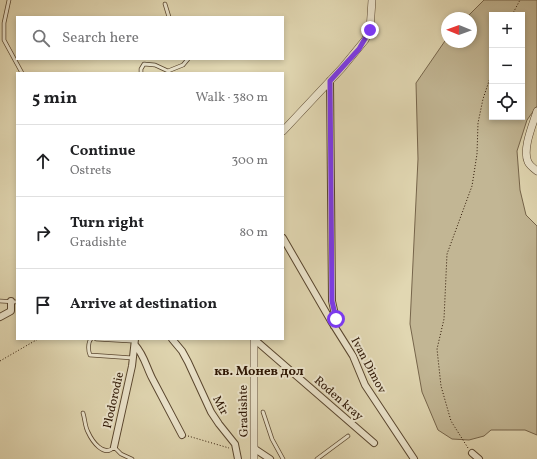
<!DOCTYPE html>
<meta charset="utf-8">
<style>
body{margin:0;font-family:Vollkorn,serif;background:#f2f2f2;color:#202124}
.controls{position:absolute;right:12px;top:12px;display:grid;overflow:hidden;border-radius:0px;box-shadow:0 2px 6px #0003}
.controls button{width:36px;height:36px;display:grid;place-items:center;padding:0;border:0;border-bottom:1px solid #e0e0e0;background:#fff;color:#202124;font:20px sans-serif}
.compass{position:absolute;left:441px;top:12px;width:36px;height:36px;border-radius:50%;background:#fff;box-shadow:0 2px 6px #0003;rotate:271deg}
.stop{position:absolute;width:12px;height:12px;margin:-9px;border:3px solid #7c3aed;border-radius:50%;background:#fff}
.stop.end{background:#7c3aed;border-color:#fff;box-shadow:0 1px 4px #0008}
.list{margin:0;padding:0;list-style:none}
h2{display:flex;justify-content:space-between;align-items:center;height:52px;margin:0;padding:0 16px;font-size:17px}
h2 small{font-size:13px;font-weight:400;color:#757577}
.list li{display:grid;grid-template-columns:26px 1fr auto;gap:12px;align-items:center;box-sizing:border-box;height:72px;padding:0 16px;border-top:1px solid #e0e0e0}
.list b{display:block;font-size:15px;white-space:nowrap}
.list p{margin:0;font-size:13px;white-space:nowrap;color:#757577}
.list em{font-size:13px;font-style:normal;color:#757577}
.icon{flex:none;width:22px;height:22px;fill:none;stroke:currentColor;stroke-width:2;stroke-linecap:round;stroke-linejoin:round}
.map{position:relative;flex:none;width:537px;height:459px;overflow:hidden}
.search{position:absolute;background:#fff;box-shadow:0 2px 6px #0003;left:16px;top:16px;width:268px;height:44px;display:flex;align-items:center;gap:10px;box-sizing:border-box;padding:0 14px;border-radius:0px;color:#757577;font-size:15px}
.panel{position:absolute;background:#fff;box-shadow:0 2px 6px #0003;left:16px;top:72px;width:268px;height:268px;border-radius:0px}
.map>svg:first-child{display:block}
.green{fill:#c2b694;stroke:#76654b;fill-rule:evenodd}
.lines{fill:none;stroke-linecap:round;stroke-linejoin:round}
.service-casing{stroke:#58452e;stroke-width:4.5}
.minor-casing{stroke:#58452e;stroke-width:8}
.tertiary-casing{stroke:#58452e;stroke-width:8}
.path{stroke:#2b1402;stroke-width:1;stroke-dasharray:1 2;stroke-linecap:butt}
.service{stroke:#ece5cd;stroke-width:3}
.minor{stroke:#ece5cd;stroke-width:6}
.tertiary{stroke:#ece5cd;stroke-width:7}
.route{stroke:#7c3aed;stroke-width:5}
.labels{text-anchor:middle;stroke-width:4;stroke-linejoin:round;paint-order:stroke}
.street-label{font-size:12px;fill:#2b1402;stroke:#ece5cd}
.neighbourhood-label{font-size:13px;font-weight:bold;fill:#2b1402;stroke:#ece5cd}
</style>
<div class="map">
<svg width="537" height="459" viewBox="0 0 537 459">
<rect width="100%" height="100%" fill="#e1d7b2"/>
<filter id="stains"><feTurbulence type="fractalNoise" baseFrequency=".005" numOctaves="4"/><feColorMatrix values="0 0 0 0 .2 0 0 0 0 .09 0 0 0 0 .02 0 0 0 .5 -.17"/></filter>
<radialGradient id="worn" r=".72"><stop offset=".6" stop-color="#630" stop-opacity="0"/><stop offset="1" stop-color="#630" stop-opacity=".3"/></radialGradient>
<path class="green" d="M484,0H537V106L527,120L517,151L520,190L526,215L537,226V435L525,430H491L484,436L469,440L452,439L438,430L422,392L410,324L418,159L416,83L447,38V42H471V18H466ZM492,15H522V117H492Z"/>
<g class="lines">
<g class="service-casing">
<path id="service" d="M9,0L4,23V40L22,73
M165,4L169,17
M141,73V69L144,64L155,65L168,71L183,65L188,59
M0,301L17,302
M91,339C88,342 88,351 90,355L133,358
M96,339L131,341L134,339
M263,412L272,439L283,459
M83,413C85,419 85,427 88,432C92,441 104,458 114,447L121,454L132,459
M317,459L348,436"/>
</g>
<g class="minor-casing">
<path id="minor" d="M330,81L332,301L336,319L334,326
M283,238L331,321L353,356L365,385L414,459
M0,317L11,311V301
M172,339L182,351L188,362L211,412L219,424L235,444L238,459
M254,339L374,443
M135,345C144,355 146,366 152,378C162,397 172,416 182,435
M114,447L132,366L135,339
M255,449L270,459
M472,453L479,459"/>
</g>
<g class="tertiary-casing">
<path id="tertiary" d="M537,111C533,124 522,149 528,162C530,166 533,168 537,171
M283,131L342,68L365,40L370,30L372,0
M254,339V459"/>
</g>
<path class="path" d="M512,15L520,0
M0,361L38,339
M188,436L229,448
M468,448L451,421L441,386L437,349L444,319L447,254L472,186L477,154L478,123L483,99L492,72"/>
<use href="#service" class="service"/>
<use href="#minor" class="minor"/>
<use href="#tertiary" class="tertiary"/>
</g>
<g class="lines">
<path class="route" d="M336,319L332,301L330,81L359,49L370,30"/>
</g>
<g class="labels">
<g class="street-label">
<text transform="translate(369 365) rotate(62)" y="4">Ivan Dimov</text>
<text transform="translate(339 398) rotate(41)" y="4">Roden kray</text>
<text transform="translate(113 400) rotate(-77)" y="4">Plodorodie</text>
<text transform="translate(221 405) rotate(62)" y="4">Mir</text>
<text transform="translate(243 411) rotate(-91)" y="4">Gradishte</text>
</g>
<g class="neighbourhood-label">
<text x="259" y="375">кв. Монев дол</text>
</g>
</g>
<rect width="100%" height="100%" filter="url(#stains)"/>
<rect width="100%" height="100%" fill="url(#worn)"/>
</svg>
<div class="controls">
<button>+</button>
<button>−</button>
<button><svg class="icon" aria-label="locate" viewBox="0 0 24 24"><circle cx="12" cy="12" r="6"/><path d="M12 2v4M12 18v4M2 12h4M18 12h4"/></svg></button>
</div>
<svg class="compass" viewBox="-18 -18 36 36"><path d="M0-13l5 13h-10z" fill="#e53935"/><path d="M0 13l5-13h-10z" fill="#757577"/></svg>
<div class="stop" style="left:336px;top:319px"></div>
<div class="stop end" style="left:370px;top:30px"></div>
<div class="search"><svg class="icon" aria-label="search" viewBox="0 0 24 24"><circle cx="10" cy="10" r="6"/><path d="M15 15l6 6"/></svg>Search here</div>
<section class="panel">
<h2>5 min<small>Walk · 380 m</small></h2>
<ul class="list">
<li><svg class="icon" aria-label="ahead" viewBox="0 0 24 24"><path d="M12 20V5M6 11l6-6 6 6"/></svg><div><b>Continue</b><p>Ostrets</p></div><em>300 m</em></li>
<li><svg class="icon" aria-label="right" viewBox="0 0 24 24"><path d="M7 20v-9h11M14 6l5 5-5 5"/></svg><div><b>Turn right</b><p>Gradishte</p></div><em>80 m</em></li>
<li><svg class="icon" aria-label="arrive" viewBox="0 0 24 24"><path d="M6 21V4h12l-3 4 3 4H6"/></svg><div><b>Arrive at destination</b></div></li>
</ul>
</section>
</div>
